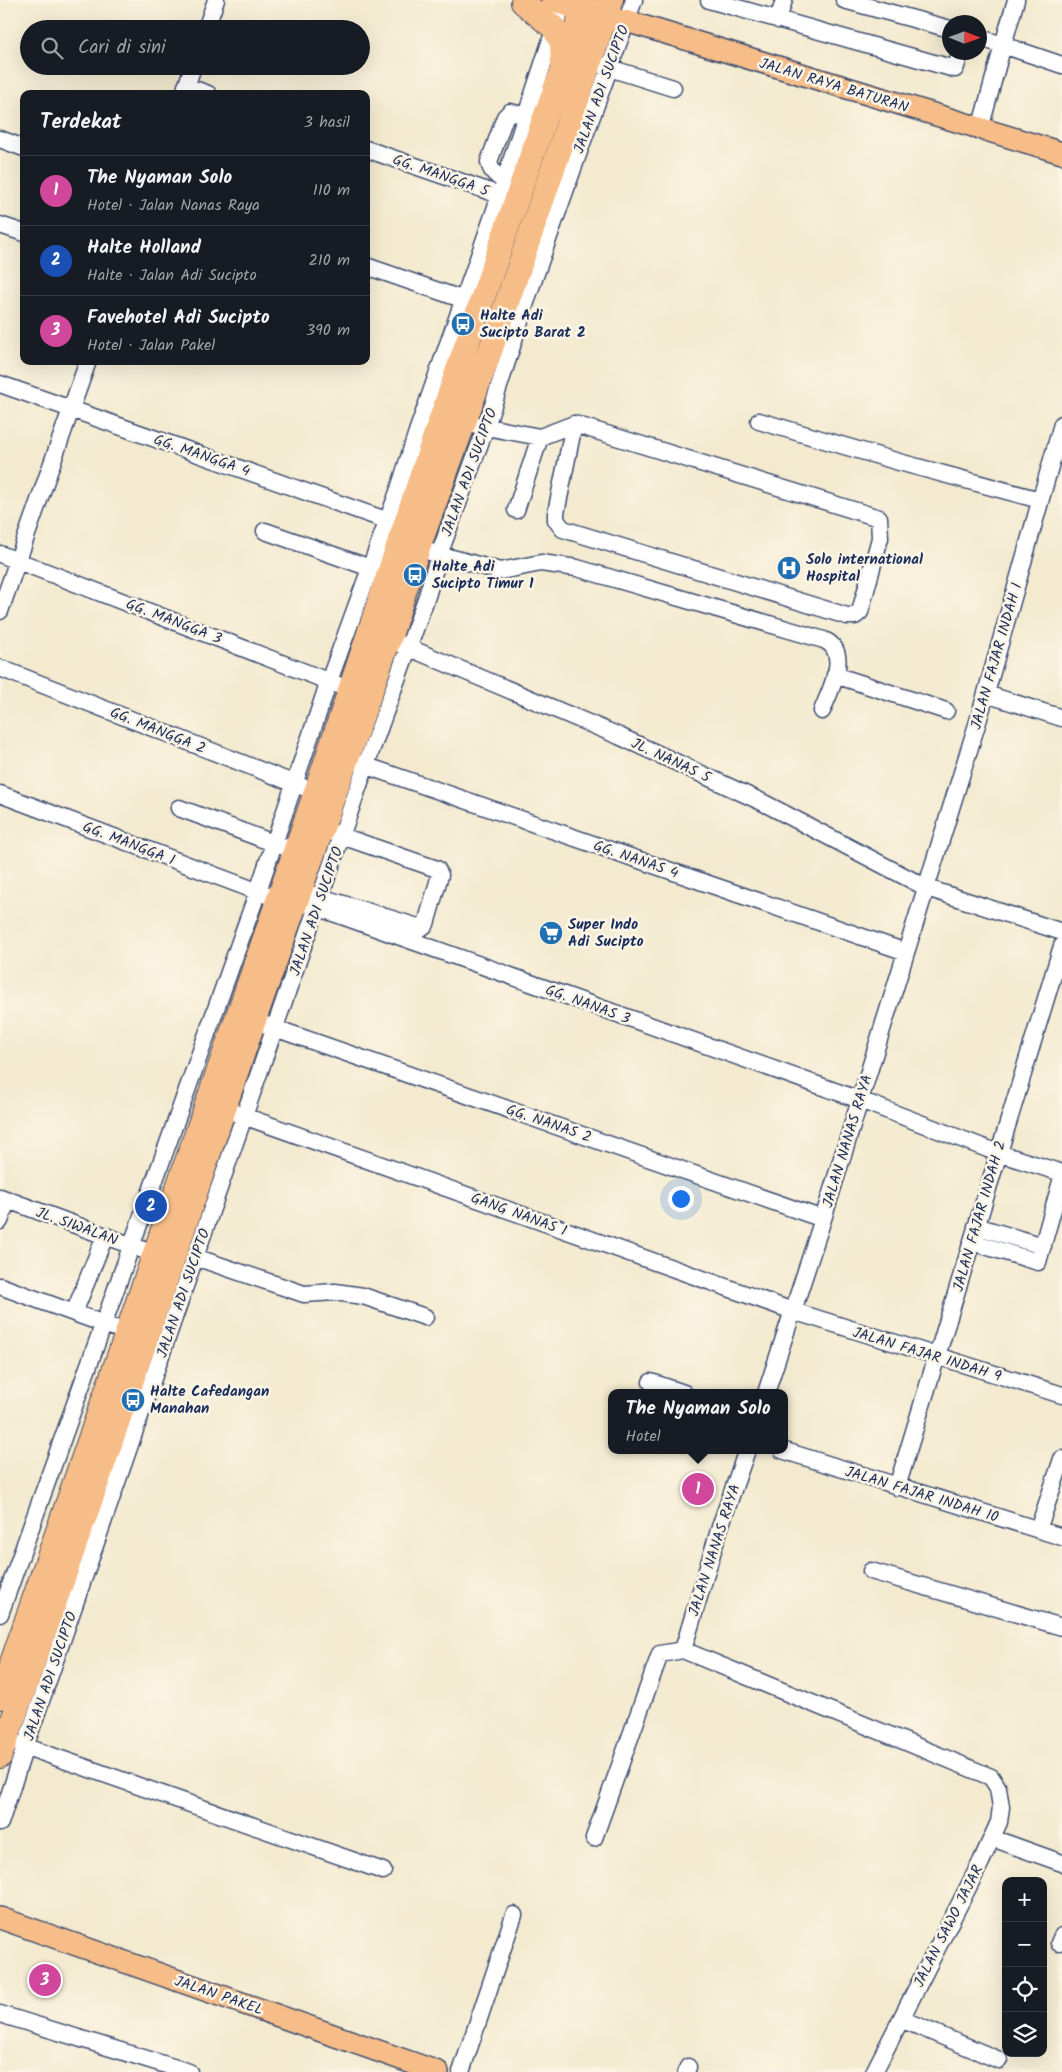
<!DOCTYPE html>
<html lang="id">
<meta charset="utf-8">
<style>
body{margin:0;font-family:Kalam,sans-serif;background:#242831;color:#f1f3f6}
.controls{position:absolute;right:15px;bottom:15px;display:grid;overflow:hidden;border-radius:10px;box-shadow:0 5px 20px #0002}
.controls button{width:45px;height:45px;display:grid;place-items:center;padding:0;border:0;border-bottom:1px solid #363941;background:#171b24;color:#f1f3f6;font:25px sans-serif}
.compass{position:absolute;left:942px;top:15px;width:45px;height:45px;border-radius:50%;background:#171b24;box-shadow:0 5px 20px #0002;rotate:91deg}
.you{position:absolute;left:680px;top:1198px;width:18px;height:18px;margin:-12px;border:4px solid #fff;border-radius:50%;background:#1a73e8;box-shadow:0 0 0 8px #1a73e833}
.badge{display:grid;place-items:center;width:32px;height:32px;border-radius:50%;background:#1f6fb2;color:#fff;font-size:16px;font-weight:700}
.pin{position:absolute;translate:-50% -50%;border:2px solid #fff;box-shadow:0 1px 5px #0006}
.popup{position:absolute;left:608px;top:1389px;width:180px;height:65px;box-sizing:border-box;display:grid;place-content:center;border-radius:10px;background:#171b24;filter:drop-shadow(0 1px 4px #0005);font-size:16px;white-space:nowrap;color:#9ea1a6}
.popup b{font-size:19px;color:#f1f3f6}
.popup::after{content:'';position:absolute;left:50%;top:100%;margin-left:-10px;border:10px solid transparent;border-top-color:#171b24}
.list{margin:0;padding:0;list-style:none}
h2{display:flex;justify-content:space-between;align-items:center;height:65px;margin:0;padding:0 20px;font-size:21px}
h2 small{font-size:16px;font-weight:400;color:#9ea1a6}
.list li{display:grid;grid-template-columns:32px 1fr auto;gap:15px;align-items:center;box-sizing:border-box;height:70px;padding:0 20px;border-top:1px solid #363941}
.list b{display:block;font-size:19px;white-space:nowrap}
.list p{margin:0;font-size:16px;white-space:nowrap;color:#9ea1a6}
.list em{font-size:16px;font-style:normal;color:#9ea1a6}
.icon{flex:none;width:28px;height:28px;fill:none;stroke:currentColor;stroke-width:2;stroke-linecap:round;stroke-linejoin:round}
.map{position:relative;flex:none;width:1062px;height:2072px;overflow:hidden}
.search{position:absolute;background:#171b24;box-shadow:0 5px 20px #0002;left:20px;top:20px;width:350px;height:55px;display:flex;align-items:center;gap:12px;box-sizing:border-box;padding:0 18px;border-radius:28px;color:#9ea1a6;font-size:19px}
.panel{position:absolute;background:#171b24;box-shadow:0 5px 20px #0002;left:20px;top:90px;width:350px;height:275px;border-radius:10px}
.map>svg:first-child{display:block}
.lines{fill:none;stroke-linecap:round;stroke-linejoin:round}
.minor-casing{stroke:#3b4b6f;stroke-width:19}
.major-casing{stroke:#3b4b6f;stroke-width:24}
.highway-casing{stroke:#3b4b6f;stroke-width:26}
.minor{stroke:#fff;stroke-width:16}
.major{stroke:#f7bd88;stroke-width:21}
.highway{stroke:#f7bd88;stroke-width:24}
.labels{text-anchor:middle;stroke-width:5;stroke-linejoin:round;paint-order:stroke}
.street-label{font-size:15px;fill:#1b2f5e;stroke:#fcf5e5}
.poi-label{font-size:15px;font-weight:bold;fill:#1b2f5e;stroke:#fcf5e5;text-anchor:start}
</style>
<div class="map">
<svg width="1062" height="2072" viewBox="0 0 1062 2072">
<rect width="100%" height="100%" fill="#fcf5e5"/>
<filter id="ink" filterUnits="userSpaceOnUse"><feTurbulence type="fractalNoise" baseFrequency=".02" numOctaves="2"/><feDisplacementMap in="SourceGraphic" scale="10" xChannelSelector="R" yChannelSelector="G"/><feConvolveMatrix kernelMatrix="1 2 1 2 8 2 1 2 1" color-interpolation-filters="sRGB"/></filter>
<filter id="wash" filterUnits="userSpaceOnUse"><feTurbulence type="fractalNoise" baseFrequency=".0096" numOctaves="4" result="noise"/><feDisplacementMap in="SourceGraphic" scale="20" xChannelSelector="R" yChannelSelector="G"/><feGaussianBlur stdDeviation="1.12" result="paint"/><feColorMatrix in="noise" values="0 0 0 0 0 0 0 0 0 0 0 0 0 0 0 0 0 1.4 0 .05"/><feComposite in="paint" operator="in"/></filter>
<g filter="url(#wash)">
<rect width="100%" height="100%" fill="#f3eacf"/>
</g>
<g filter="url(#ink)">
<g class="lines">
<g class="minor-casing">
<path id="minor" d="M709,0L955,69L961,52
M844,0L950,29
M778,20L784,0
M206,29L216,0
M980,38L1003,45L1016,0
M600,65L673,88
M186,86L208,94
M184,94L193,66
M980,129L1003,45L1062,65
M0,139L24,148
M366,149L508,198
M514,185C503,180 491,175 489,162L505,117L510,112L536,118
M0,225L24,233
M366,266L473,303
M0,384L397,524
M759,421L899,462L1040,500
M574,424L879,518L880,538L860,612L855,616H847L563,529L556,520V513Z
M476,425L540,437L574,424
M516,510L540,437
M265,531L379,571
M430,552L500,571L541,563L577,568L824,640C852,652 829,692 822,711
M0,554L338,685
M0,611L88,361
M400,644L619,736L762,802L927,888L1062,932
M0,668L303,787
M835,675L946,711
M986,694L1062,718
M355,762L906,952
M0,794L267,895
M179,808L284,847
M314,895L421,928L426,924L440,875L437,869L333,833
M308,904L860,1100L998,1153L1062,1173
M266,1025L823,1219
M235,1113L793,1311L1062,1395
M0,1197L154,1254
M0,1221L7,1200
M976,1226L1043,1246
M972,1242L1038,1262L1062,1178
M195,1257L304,1294L335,1292L363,1296L425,1317
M0,1286L74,1313L105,1236
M74,1313L126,1332
M651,1382L684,1393
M766,1393L823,1219L979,718L1062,424
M782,1450L1062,1537
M897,1487L1062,946
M1038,1530L1062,1459
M871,1571L1062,1627
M0,1614L258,891L329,681L399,489L416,435L494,213L564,0
M683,1650L720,1527L747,1450
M15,1743L383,1871
M0,1823L25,1747L366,765L427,596L439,555L486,427L529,293L581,146L634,0
M594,1838L660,1654L683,1650L991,1777L998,1788L1001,1807L999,1822L981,1862L874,2072
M992,1838L1062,1863
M1059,1943L1062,1936
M0,2014L189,2072
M901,2019L999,2060
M461,2072L514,1915
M686,2072L688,2067"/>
</g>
<g class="major-casing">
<path id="major" d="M552,0L605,19L626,21L1062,153
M0,1918L438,2072"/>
</g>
<g class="highway-casing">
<path id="highway" d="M523,2L554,28L562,43L563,66
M0,1697L316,792L430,451L544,120L569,53L586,0
M0,1756L99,1476L254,1020L389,639L418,548L494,340L611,0"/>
</g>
<use href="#minor" class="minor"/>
<use href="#major" class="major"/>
<use href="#highway" class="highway"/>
</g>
</g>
<defs>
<g id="bus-disc" transform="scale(1.25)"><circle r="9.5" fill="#1f6fb2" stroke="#fcf5e5"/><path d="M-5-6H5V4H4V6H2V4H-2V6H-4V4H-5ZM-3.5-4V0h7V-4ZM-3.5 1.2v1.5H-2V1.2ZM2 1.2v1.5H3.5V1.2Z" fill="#fff"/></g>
<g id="hospital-disc" transform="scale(1.25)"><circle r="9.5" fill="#1f6fb2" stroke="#fcf5e5"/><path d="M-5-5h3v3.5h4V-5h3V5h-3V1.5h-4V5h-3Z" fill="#fff"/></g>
<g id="supermarket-disc" transform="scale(1.25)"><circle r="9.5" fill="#1f6fb2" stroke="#fcf5e5"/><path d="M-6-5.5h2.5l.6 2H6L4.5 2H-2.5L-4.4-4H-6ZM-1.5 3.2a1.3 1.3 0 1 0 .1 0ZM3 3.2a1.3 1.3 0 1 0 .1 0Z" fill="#fff"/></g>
</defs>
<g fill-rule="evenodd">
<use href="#bus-disc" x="463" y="324"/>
<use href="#hospital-disc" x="789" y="568"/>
<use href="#bus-disc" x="415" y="575"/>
<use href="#supermarket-disc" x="551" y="933"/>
<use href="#bus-disc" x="133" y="1400"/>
</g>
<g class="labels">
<g class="street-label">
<text transform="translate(834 85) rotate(17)" y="5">JALAN RAYA BATURAN</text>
<text transform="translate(601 89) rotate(-70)" y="5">JALAN ADI SUCIPTO</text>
<text transform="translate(441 175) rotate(19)" y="5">GG. MANGGA 5</text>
<text transform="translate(202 455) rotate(19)" y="5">GG. MANGGA 4</text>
<text transform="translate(469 472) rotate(-70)" y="5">JALAN ADI SUCIPTO</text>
<text transform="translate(174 621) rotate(21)" y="5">GG. MANGGA 3</text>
<text transform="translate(996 656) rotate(-74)" y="5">JALAN FAJAR INDAH 1</text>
<text transform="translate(158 730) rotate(22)" y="5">GG. MANGGA 2</text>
<text transform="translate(671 760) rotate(25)" y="5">JL. NANAS 5</text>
<text transform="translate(129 843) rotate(21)" y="5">GG. MANGGA 1</text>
<text transform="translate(636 859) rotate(19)" y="5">GG. NANAS 4</text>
<text transform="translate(316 911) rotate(-71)" y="5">JALAN ADI SUCIPTO</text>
<text transform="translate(588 1004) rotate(20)" y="5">GG. NANAS 3</text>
<text transform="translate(549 1123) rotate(19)" y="5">GG. NANAS 2</text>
<text transform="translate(847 1141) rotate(-73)" y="5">JALAN NANAS RAYA</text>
<text transform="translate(519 1214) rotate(20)" y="5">GANG NANAS 1</text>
<text transform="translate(979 1216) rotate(-74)" y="5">JALAN FAJAR INDAH 2</text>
<text transform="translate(77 1226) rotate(20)" y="5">JL. SIWALAN</text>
<text transform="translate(183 1293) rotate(-71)" y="5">JALAN ADI SUCIPTO</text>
<text transform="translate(927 1354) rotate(17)" y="5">JALAN FAJAR INDAH 9</text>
<text transform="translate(922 1494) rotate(17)" y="5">JALAN FAJAR INDAH 10</text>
<text transform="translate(714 1550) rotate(-72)" y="5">JALAN NANAS RAYA</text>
<text transform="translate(50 1676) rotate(-71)" y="5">JALAN ADI SUCIPTO</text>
<text transform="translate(948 1926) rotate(-63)" y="5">JALAN SAWO JAJAR</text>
<text transform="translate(219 1995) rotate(19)" y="5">JALAN PAKEL</text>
</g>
<g class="poi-label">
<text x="480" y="320">Halte Adi<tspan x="480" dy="17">Sucipto Barat 2</tspan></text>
<text x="806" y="564">Solo international<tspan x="806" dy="17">Hospital</tspan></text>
<text x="432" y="571">Halte Adi<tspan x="432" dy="17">Sucipto Timur 1</tspan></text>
<text x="568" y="929">Super Indo<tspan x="568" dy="17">Adi Sucipto</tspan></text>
<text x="150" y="1396">Halte Cafedangan<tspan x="150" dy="17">Manahan</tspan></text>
</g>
</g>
</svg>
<div class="controls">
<button>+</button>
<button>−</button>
<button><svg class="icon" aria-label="locate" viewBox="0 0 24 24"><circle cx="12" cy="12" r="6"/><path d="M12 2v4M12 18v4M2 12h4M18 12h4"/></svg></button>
<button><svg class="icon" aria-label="layers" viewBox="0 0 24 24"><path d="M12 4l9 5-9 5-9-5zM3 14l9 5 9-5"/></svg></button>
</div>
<svg class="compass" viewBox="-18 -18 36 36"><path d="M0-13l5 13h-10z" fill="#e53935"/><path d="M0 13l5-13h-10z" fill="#9ea1a6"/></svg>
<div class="you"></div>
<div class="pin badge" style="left:698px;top:1489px;background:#d1479c">1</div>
<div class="popup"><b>The Nyaman Solo</b>Hotel</div>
<div class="pin badge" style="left:151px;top:1206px;background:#1a4fb4">2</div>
<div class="pin badge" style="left:45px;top:1980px;background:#d1479c">3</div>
<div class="search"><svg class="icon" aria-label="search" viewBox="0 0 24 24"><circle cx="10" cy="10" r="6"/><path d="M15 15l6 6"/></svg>Cari di sini</div>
<section class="panel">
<h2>Terdekat<small>3 hasil</small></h2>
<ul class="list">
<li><span class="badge" style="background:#d1479c">1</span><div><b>The Nyaman Solo</b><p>Hotel · Jalan Nanas Raya</p></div><em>110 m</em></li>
<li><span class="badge" style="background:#1a4fb4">2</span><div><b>Halte Holland</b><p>Halte · Jalan Adi Sucipto</p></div><em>210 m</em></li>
<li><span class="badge" style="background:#d1479c">3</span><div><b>Favehotel Adi Sucipto</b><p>Hotel · Jalan Pakel</p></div><em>390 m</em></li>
</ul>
</section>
</div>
